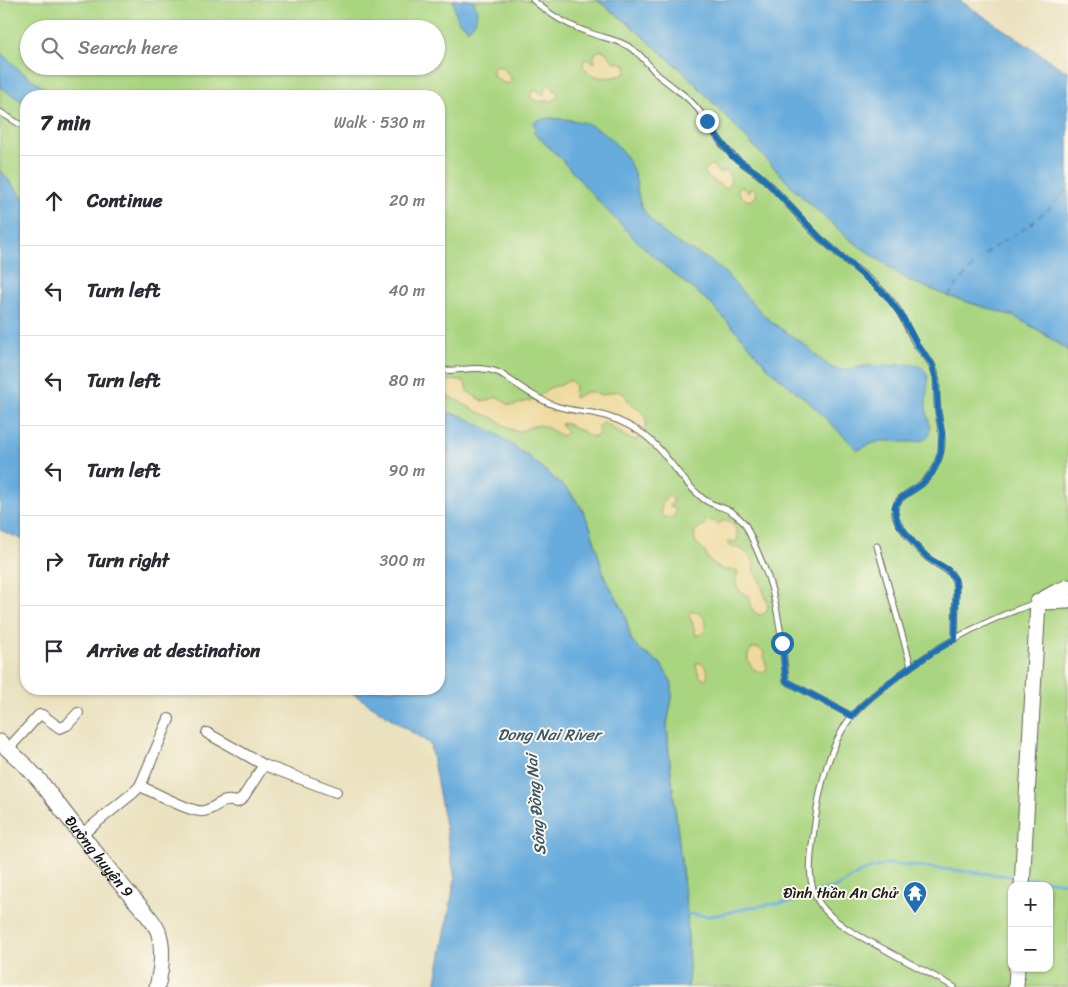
<!DOCTYPE html>
<meta charset="utf-8">
<style>
body{margin:0;font-family:Sriracha,sans-serif;background:#f2f2f3;color:#2b2b33}
.controls{position:absolute;right:15px;bottom:15px;display:grid;overflow:hidden;border-radius:10px;box-shadow:0 1px 4px #0004}
.controls button{width:45px;height:45px;display:grid;place-items:center;padding:0;border:0;border-bottom:1px solid #e1e1e2;background:#fff;color:#2b2b33;font:25px sans-serif}
.stop{position:absolute;width:15px;height:15px;margin:-11px;border:4px solid #1f6fb2;border-radius:50%;background:#fff}
.stop.end{background:#1f6fb2;border-color:#fff;box-shadow:0 1px 5px #0008}
.list{margin:0;padding:0;list-style:none}
h2{display:flex;justify-content:space-between;align-items:center;height:65px;margin:0;padding:0 20px;font-size:21px}
h2 small{font-size:16px;font-weight:400;color:#7c7c81}
.list li{display:grid;grid-template-columns:32px 1fr auto;gap:15px;align-items:center;box-sizing:border-box;height:90px;padding:0 20px;border-top:1px solid #e1e1e2}
.list b{display:block;font-size:19px;white-space:nowrap}
.list em{font-size:16px;font-style:normal;color:#7c7c81}
.icon{flex:none;width:28px;height:28px;fill:none;stroke:currentColor;stroke-width:2;stroke-linecap:round;stroke-linejoin:round}
.map{position:relative;flex:none;width:1068px;height:987px;overflow:hidden}
.search{position:absolute;background:#fff;box-shadow:0 1px 4px #0004;left:20px;top:20px;width:425px;height:55px;display:flex;align-items:center;gap:12px;box-sizing:border-box;padding:0 18px;border-radius:28px;color:#7c7c81;font-size:19px}
.panel{position:absolute;background:#fff;box-shadow:0 1px 4px #0004;left:20px;top:90px;width:425px;height:605px;border-radius:20px}
.map>svg:first-child{display:block}
.green{fill:#aad580;stroke:#63784e;fill-rule:evenodd}
.sand{fill:#eeda9e;stroke:#857b5d}
.water{fill:#67acdd;stroke:#42647c}
.lines{fill:none;stroke-linecap:round;stroke-linejoin:round}
.stream{stroke:#67acdd;stroke-width:3}
.ferry{stroke:#3a5669;stroke-width:1;stroke-dasharray:6 5;stroke-linecap:butt}
.lane-casing{stroke:#646155;stroke-width:7}
.street-casing{stroke:#646155;stroke-width:12}
.secondary-casing{stroke:#646155;stroke-width:17}
.lane{stroke:#fff;stroke-width:5}
.street{stroke:#fff;stroke-width:10}
.secondary{stroke:#fff;stroke-width:15}
.route{stroke:#1f6fb2;stroke-width:6}
.labels{text-anchor:middle;stroke-width:4;stroke-linejoin:round;paint-order:stroke}
.street-label{font-size:15px;fill:#1c1c1c;stroke:#fbf7ec}
.poi-label{font-size:15px;fill:#1c1c1c;stroke:#fbf7ec;text-anchor:end}
.water-label{font-size:16px;font-style:italic;fill:#3a5669;stroke:#fbf7ec}
</style>
<div class="map">
<svg width="1068" height="987" viewBox="0 0 1068 987">
<rect width="100%" height="100%" fill="#fbf7ec"/>
<filter id="ink" filterUnits="userSpaceOnUse"><feTurbulence type="fractalNoise" baseFrequency=".02" numOctaves="2"/><feDisplacementMap in="SourceGraphic" scale="10" xChannelSelector="R" yChannelSelector="G"/><feConvolveMatrix kernelMatrix="1 2 1 2 8 2 1 2 1" color-interpolation-filters="sRGB"/></filter>
<filter id="wash" filterUnits="userSpaceOnUse"><feTurbulence type="fractalNoise" baseFrequency=".0096" numOctaves="4" result="noise"/><feDisplacementMap in="SourceGraphic" scale="20" xChannelSelector="R" yChannelSelector="G"/><feGaussianBlur stdDeviation="1.12" result="paint"/><feColorMatrix in="noise" values="0 0 0 0 0 0 0 0 0 0 0 0 0 0 0 0 0 1.4 0 .05"/><feComposite in="paint" operator="in"/></filter>
<g filter="url(#wash)">
<rect width="100%" height="100%" fill="#eae1be"/>
<path class="green" d="M0,0H597L629,24L687,75L798,193L848,238L908,280L948,296L1013,316L1040,331L1068,351V987H688L689,968L687,914L669,754L667,725L672,698L661,664L641,651L631,639L624,611L605,578L590,526L581,507L569,491L528,456L462,416L439,410V96H26V201L0,170ZM29,29H436V66H29ZM1012,886H1049V968H1012Z"/>
<path class="sand" d="M602,50L607,53L613,61L625,64L627,68L626,73C613,80 591,80 583,66L584,60C590,56 591,62 595,63L594,58L595,53L599,51Z
M497,65L504,69L511,77V80L508,84L503,83L493,76V68Z
M548,85H552L554,88V90L558,92C558,100 554,101 546,101C541,101 538,102 533,100L531,96L533,91L538,90L543,96L545,88Z
M711,165H713L718,173H720L722,171H725C731,175 733,182 727,188L722,187C717,181 710,180 705,174V170Z
M742,186L748,193L750,189L752,188L755,189L757,194C752,207 738,198 738,188Z
M449,380L463,381L465,383L467,391L482,401H486L497,397L500,398L509,405H515L538,398L547,389L552,387L561,385L568,381H572L575,385L574,398C587,392 588,389 601,395C607,394 614,390 620,392C626,394 627,399 630,403C633,407 633,405 637,408C645,414 650,423 643,431C641,435 640,437 636,440L628,438L604,422L598,427L599,435L595,437L590,436L582,431L574,428L567,424L562,423L561,425L565,429L567,433L562,436C553,432 545,423 534,426C528,427 523,432 516,431C508,429 502,423 495,419C490,416 483,414 478,412C463,404 456,398 439,394V382Z
M668,496C671,496 674,498 673,502L670,506L674,508L676,511L674,516C669,519 664,518 661,514C661,507 662,499 668,496Z
M709,520L714,521L717,524C733,514 735,526 738,539L737,541L733,542L729,541L727,542L729,546L741,549L749,555L752,559L754,563V571L760,581L768,605L767,611L765,613L760,615L754,612L750,606V597C739,593 732,585 738,573L737,570H724L716,566L708,559L703,549L696,543L694,536L695,532L700,527L703,526L706,521Z
M691,612C707,611 713,632 696,636L692,622L688,614Z
M753,648H759L764,652V659L767,667L765,672C752,674 741,657 753,648Z
M696,663H701C706,665 709,673 707,678L705,679L701,678L697,670Z"/>
<path class="water" d="M453,0H473C479,11 478,21 468,30L465,25L459,22L455,11Z
M597,0H959L1064,70H1068V351L1040,331L1013,316L948,296L908,280L848,238L798,193L687,75L629,24Z
M0,52L22,72L55,96H26V104L0,87Z
M550,118C563,119 576,120 588,124C608,132 629,155 635,176C637,184 637,194 640,202C645,217 664,235 678,243C691,251 705,256 717,266C723,270 728,276 733,282C743,293 753,304 764,315C775,326 788,333 801,342C811,349 819,359 829,366C842,374 854,367 866,366C874,365 881,366 889,366C901,365 920,360 927,374C930,380 925,399 926,408C927,416 932,425 929,434C924,447 894,440 883,441C874,442 866,446 858,450L813,406L770,370L738,333L709,302L663,265L637,241L600,203L561,159L533,132L536,129L533,123L538,120Z
M0,170L26,201V541L0,530Z
M439,410L462,416L495,433L528,456L569,491L581,507L590,526L605,578L624,611L631,639L641,651L661,664L672,683V698L667,725L669,754L687,914L689,968L688,987H435L455,879L430,744L346,689H439Z"/>
<g class="lines">
<path class="stream" d="M1026,878L1068,883
M687,914L707,916L718,915L751,907L797,901L819,891L837,887L859,873L869,869L887,864L904,865L1018,877"/>
<path class="ferry" d="M948,296C961,280 974,263 990,250C999,243 1010,238 1019,232C1037,220 1054,205 1068,188"/>
</g>
</g>
<g filter="url(#ink)">
<g class="lines">
<g class="lane-casing">
<path id="lane" d="M533,0C550,15 571,27 593,34C608,39 623,41 635,51C644,58 650,67 658,75C664,80 671,85 677,90C686,96 694,104 701,113C711,126 718,141 730,153C740,163 754,170 765,180C785,199 802,222 822,240C833,249 843,258 854,267C868,278 882,289 893,303C904,316 908,332 917,346C925,356 934,363 936,377C938,385 936,393 937,402C938,421 946,439 939,458C935,469 929,478 920,485C910,493 893,498 895,514C897,526 920,552 929,559C941,568 955,570 956,587L955,639
M0,112L26,128
M439,371C463,371 477,364 500,373C518,385 536,399 556,406C570,411 584,411 598,414C611,417 625,423 637,430C664,446 676,476 700,496C710,506 719,505 730,511C736,514 740,519 745,524C753,541 761,559 768,577C779,611 783,646 786,681L852,716
M877,546L911,666
M954,987C931,974 907,962 884,949C861,937 835,925 820,904C805,883 811,853 814,830C818,796 825,759 843,729C853,711 869,699 885,686C930,650 981,621 1036,603"/>
</g>
<g class="street-casing">
<path id="street" d="M8,749L39,715H42L60,728L67,725L78,713
M264,765L336,792
M140,786C152,791 193,814 204,811C217,808 221,797 237,802L242,799L264,765L207,733
M81,835L134,792L140,786L169,719"/>
</g>
<g class="secondary-casing">
<g id="secondary">
<path d="M1038,602L1056,592L1068,587"/>
<path d="M1040,602L1068,601"/>
<path id="s1" d="M0,742L26,766L40,781C66,815 93,850 120,883C129,895 156,921 159,934C164,951 161,971 157,987"/>
<path d="M1022,886L1038,602"/>
<path d="M1016,987L1017,968"/>
</g>
</g>
<use href="#lane" class="lane"/>
<use href="#street" class="street"/>
<use href="#secondary" class="secondary"/>
</g>
</g>
<g class="lines" filter="url(#ink)">
<path class="route" d="M707,121L718,138L732,156L757,173L767,182L820,238L886,295L901,315L918,346L932,364L936,378L938,412L942,433L941,452L938,461L932,473L922,484L901,498L895,506V512L898,523L916,546L928,558L948,570L955,579L956,587L955,639C926,655 899,674 874,695C867,701 858,708 852,716L786,681L782,643"/>
</g>
<defs>
<g id="temple-pin" transform="scale(1.25)"><path d="M0 17L-7.5 6A9.5 9.5 0 1 1 7.5 6Z" fill="#1f6fb2" stroke="#fbf7ec"/><path d="M0-6L5-2H3V0L6.5 2.5H4V6H1.5V3h-3V6H-4V2.5H-6.5L-3 0V-2H-5Z" fill="#fff"/></g>
</defs>
<g fill-rule="evenodd">
<use href="#temple-pin" x="915" y="893"/>
</g>
<g class="labels">
<g class="street-label">
<text dy="5" stroke="none"><textPath href="#s1" startOffset="152">Đường huyện 9</textPath></text>
</g>
<g class="poi-label">
<text x="898" y="898">Đình thần An Chử</text>
</g>
<g class="water-label">
<text x="549" y="740">Dong Nai River</text>
<text transform="translate(535 805) rotate(-95)" y="6">Sông Đồng Nai</text>
</g>
</g>
</svg>
<div class="controls">
<button>+</button>
<button>−</button>
</div>
<div class="stop" style="left:782px;top:643px"></div>
<div class="stop end" style="left:707px;top:121px"></div>
<div class="search"><svg class="icon" aria-label="search" viewBox="0 0 24 24"><circle cx="10" cy="10" r="6"/><path d="M15 15l6 6"/></svg>Search here</div>
<section class="panel">
<h2>7 min<small>Walk · 530 m</small></h2>
<ul class="list">
<li><svg class="icon" aria-label="ahead" viewBox="0 0 24 24"><path d="M12 20V5M6 11l6-6 6 6"/></svg><div><b>Continue</b></div><em>20 m</em></li>
<li><svg class="icon" aria-label="left" viewBox="0 0 24 24"><path d="M17 20v-9H6M10 6l-5 5 5 5"/></svg><div><b>Turn left</b></div><em>40 m</em></li>
<li><svg class="icon" aria-label="left" viewBox="0 0 24 24"><path d="M17 20v-9H6M10 6l-5 5 5 5"/></svg><div><b>Turn left</b></div><em>80 m</em></li>
<li><svg class="icon" aria-label="left" viewBox="0 0 24 24"><path d="M17 20v-9H6M10 6l-5 5 5 5"/></svg><div><b>Turn left</b></div><em>90 m</em></li>
<li><svg class="icon" aria-label="right" viewBox="0 0 24 24"><path d="M7 20v-9h11M14 6l5 5-5 5"/></svg><div><b>Turn right</b></div><em>300 m</em></li>
<li><svg class="icon" aria-label="arrive" viewBox="0 0 24 24"><path d="M6 21V4h12l-3 4 3 4H6"/></svg><div><b>Arrive at destination</b></div></li>
</ul>
</section>
</div>
